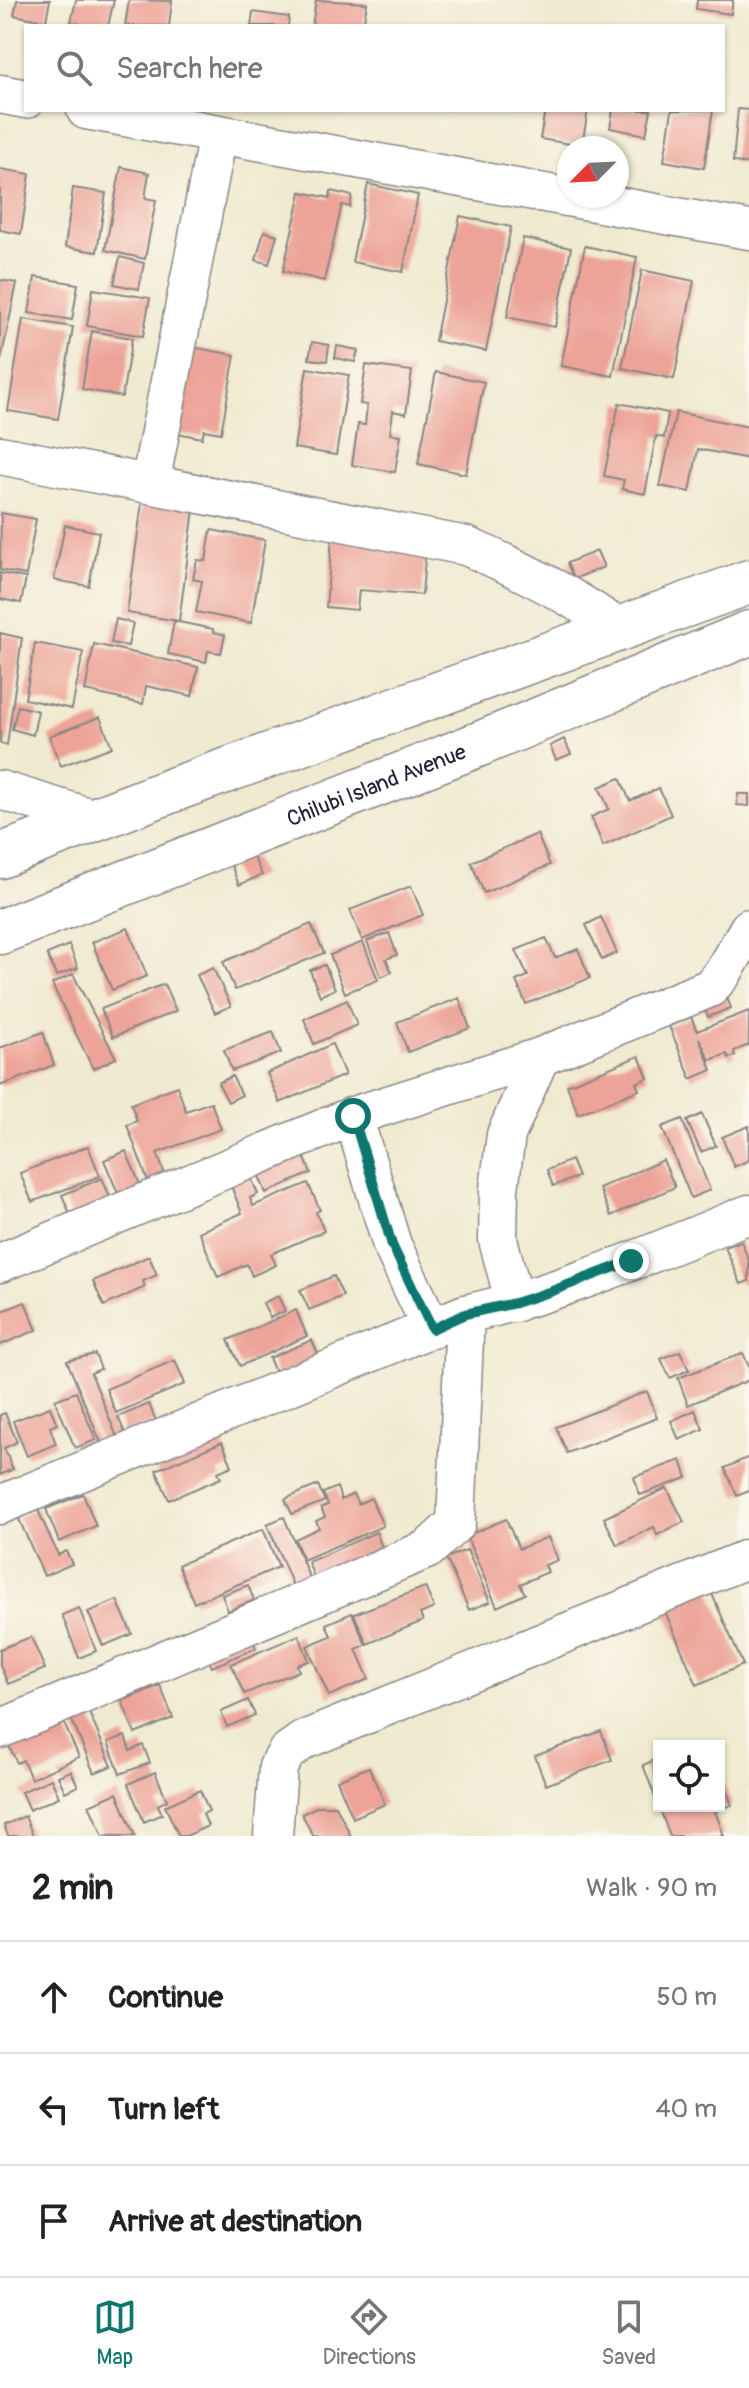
<!DOCTYPE html>
<meta charset="utf-8">
<style>
body{margin:0;font-family:Pangolin,sans-serif;background:#f2f2f2;color:#222}
.controls{position:absolute;right:24px;bottom:24px;display:grid;overflow:hidden;border-radius:0px;box-shadow:0 2px 6px #0004}
.controls button{width:72px;height:72px;display:grid;place-items:center;padding:0;border:0;border-bottom:2px solid #e0e0e0;background:#fff;color:#222;font:40px sans-serif}
.compass{position:absolute;left:557px;top:136px;width:72px;height:72px;border-radius:50%;background:#fff;box-shadow:0 2px 6px #0004;rotate:246deg}
.stop{position:absolute;width:24px;height:24px;margin:-18px;border:6px solid #0f766e;border-radius:50%;background:#fff}
.stop.end{background:#0f766e;border-color:#fff;box-shadow:0 2px 8px #0008}
.list{margin:0;padding:0;list-style:none}
h2{display:flex;justify-content:space-between;align-items:center;height:104px;margin:0;padding:0 32px;font-size:34px}
h2 small{font-size:26px;font-weight:400;color:#767676}
.list li{display:grid;grid-template-columns:52px 1fr auto;gap:24px;align-items:center;box-sizing:border-box;height:112px;padding:0 32px;border-top:2px solid #e0e0e0}
.list b{display:block;font-size:30px;white-space:nowrap}
.list em{font-size:26px;font-style:normal;color:#767676}
.icon{flex:none;width:44px;height:44px;fill:none;stroke:currentColor;stroke-width:2;stroke-linecap:round;stroke-linejoin:round}
.map{position:relative;flex:none;width:749px;height:1836px;overflow:hidden}
.search{position:absolute;background:#fff;box-shadow:0 2px 6px #0004;left:24px;right:24px;top:24px;height:88px;display:flex;align-items:center;gap:20px;box-sizing:border-box;padding:0 28px;border-radius:0px;color:#767676;font-size:30px}
.sheet{height:440px;background:#fff}
nav{display:flex;justify-content:space-around;align-items:center;box-sizing:border-box;height:112px;border-top:2px solid #e0e0e0;background:#fff;font-size:22px;color:#767676}
nav a{display:grid;justify-items:center;gap:4px}
nav .on{color:#0f766e}
.map>svg:first-child{display:block}
.building{fill:#eda397}
.lines{fill:none;stroke-linecap:round;stroke-linejoin:round}
.minor-casing{stroke:#898686;stroke-width:41}
.tertiary-casing{stroke:#898686;stroke-width:47}
.minor{stroke:#fff;stroke-width:38}
.tertiary{stroke:#fff;stroke-width:44}
.route{stroke:#0f766e;stroke-width:10}
.labels{text-anchor:middle;stroke-width:6;stroke-linejoin:round;paint-order:stroke}
.street-label{font-size:22px;fill:#22223b;stroke:#fbf7ec}
</style>
<div class="map">
<svg width="749" height="1836" viewBox="0 0 749 1836">
<rect width="100%" height="100%" fill="#fbf7ec"/>
<filter id="ink" filterUnits="userSpaceOnUse"><feTurbulence type="fractalNoise" baseFrequency=".0125" numOctaves="2"/><feDisplacementMap in="SourceGraphic" scale="16" xChannelSelector="R" yChannelSelector="G"/><feConvolveMatrix kernelMatrix="1 2 1 2 8 2 1 2 1" color-interpolation-filters="sRGB"/></filter>
<filter id="wash" filterUnits="userSpaceOnUse"><feTurbulence type="fractalNoise" baseFrequency=".006" numOctaves="4" result="noise"/><feDisplacementMap in="SourceGraphic" scale="32" xChannelSelector="R" yChannelSelector="G"/><feGaussianBlur stdDeviation="1.8" result="paint"/><feColorMatrix in="noise" values="0 0 0 0 0 0 0 0 0 0 0 0 0 0 0 0 0 1.4 0 .05"/><feComposite in="paint" operator="in"/></filter>
<g filter="url(#wash)">
<rect width="100%" height="100%" fill="#f0ead0"/>
<g id="blocks">
<path class="building" d="M17,0H50L46,21L14,15Z
M76,0H114L108,26H89L71,22Z
M129,0L172,1L169,26H125Z
M316,0L367,3L363,26H312Z
M697,0H733L731,14L696,9Z
M253,12L289,17L288,26H251Z
M738,109L749,110V164L733,162Z
M545,110H588L582,146L540,139Z
M613,110H651L646,135L610,128Z
M672,110H713L704,168L664,161Z
M121,167L149,173L145,198L156,200L145,259L105,250Z
M0,169L30,174L21,234L0,230Z
M368,184L418,195L403,272L352,262Z
M73,188L106,193L97,252L65,247Z
M331,191L352,196L350,207L342,205L324,281L283,271L301,192L330,198Z
M460,216L511,227L486,351L435,341Z
M264,231L277,235L269,264L256,260Z
M523,238L571,248L555,327L507,317Z
M585,246L637,257L613,376L561,366Z
M120,257L144,263L139,289L114,284Z
M642,270L694,281L674,379L622,368Z
M35,277L78,284L72,320L29,313Z
M0,280L17,283L1,360H0Z
M93,289L150,298L143,336L87,326Z
M23,319L73,327L58,419L8,411Z
M92,331L132,338L122,397L82,389Z
M312,342L329,345L327,361L309,359Z
M337,346L358,350L355,362L335,358Z
M192,347L235,355L221,433L204,430L202,438L177,433Z
M366,365L412,371L406,414L393,411L390,434L401,435L395,472L352,465L358,424L365,425L367,405L360,404Z
M307,368L349,375L336,455L294,448Z
M436,372L484,382L466,474L418,464Z
M619,403L668,413L664,438L656,436L645,494L622,489L624,480L604,476Z
M676,412L749,427V459L698,449L690,492L660,486Z
M143,495L195,502L179,621L127,613Z
M1,513L36,519L26,575L0,570Z
M65,525L99,532L89,586L54,580Z
M211,530L265,540L251,623L196,612L202,581L193,579L197,560L206,561Z
M332,538L426,546L422,595L359,590L357,610L326,607Z
M597,551L604,567L574,579L567,563Z
M0,573L26,578L21,603L0,599Z
M116,619L133,623L128,646L111,643Z
M174,621L213,629V632L225,635L221,653L208,651L206,662L168,654Z
M0,633L22,638L7,745L0,743Z
M35,643L83,652L72,709L25,699Z
M94,644L198,667L192,696L146,686L143,704L85,691Z
M18,706L38,711L33,735L12,729Z
M100,717L112,747L61,766L49,736Z
M564,739L571,754L556,760L550,746Z
M620,778L630,801L659,788L671,815L603,846L591,817L609,809L599,787Z
M738,794H749V806L737,805Z
M537,834L550,865L484,893L471,862Z
M253,856L262,875L239,885L231,865Z
M411,886L423,915L362,940L350,910Z
M601,917L617,953L602,960L586,925Z
M311,924L324,953L235,990L223,962Z
M128,928L147,976L112,990L92,942Z
M389,933L397,955L386,959L392,972L381,977L367,941Z
M546,938L555,958L578,949L590,978L526,1004L516,981L528,976L516,950Z
M363,942L378,980L345,993L330,955Z
M69,945L78,968L56,976L47,954Z
M325,965L335,989L320,996L310,970Z
M213,968L231,1006L215,1013L197,975Z
M73,974L116,1058L93,1069L52,984Z
M164,984L176,1011L113,1037L101,1009Z
M723,987L731,1008L708,1017L699,996Z
M459,998L470,1028L408,1052L397,1022Z
M347,1000L357,1025L314,1044L304,1019Z
M749,1011V1045L734,1051L735,1056L729,1058L727,1054L710,1060L699,1038L712,1070L691,1079L669,1026L691,1017L697,1031Z
M43,1032L54,1065L0,1086V1048Z
M273,1032L281,1053L232,1071L224,1050Z
M332,1044L345,1075L280,1103L267,1073Z
M639,1056L648,1078L636,1083L639,1090L578,1114L567,1085Z
M232,1076L242,1095L228,1102L218,1083Z
M177,1086L186,1111L211,1102L221,1129L157,1153L166,1178L149,1184L127,1125L137,1121L131,1104Z
M702,1114L716,1146L701,1152L687,1121Z
M682,1119L710,1190L691,1198L662,1127Z
M749,1126V1160L734,1167L722,1137Z
M88,1146L100,1176L32,1202L20,1173Z
M301,1149L311,1173L266,1193L256,1169Z
M126,1151L142,1189L120,1198L104,1160Z
M571,1160L578,1177L553,1186L547,1170Z
M663,1160L675,1187L611,1216L599,1188Z
M249,1173L258,1194L250,1198L253,1206L308,1183L320,1210L316,1212L324,1231L271,1254L276,1265L252,1276L247,1264L218,1277L199,1232L242,1213L229,1181Z
M102,1178L112,1201L72,1219L62,1195Z
M741,1241L749,1261V1281L741,1284L725,1247Z
M149,1256L157,1275L143,1281L145,1287L104,1306L93,1281Z
M334,1276L343,1296L309,1310L300,1290Z
M278,1296L285,1311L270,1318L263,1303Z
M25,1302L37,1330L0,1345V1312Z
M296,1310L307,1336L240,1366L228,1340Z
M312,1340L320,1359L277,1377L269,1358Z
M680,1351L689,1370L670,1378L661,1359Z
M743,1353L749,1367V1380L688,1405L678,1378Z
M95,1354L101,1369L91,1373L117,1437L101,1443L67,1361Z
M175,1360L185,1384L116,1413L106,1389Z
M647,1391L657,1418L567,1453L556,1427Z
M76,1392L96,1440L75,1448L55,1400Z
M149,1404L156,1421L125,1433L118,1417Z
M50,1407L57,1424L50,1427L56,1444L27,1456L13,1421Z
M695,1410L703,1429L679,1440L671,1421Z
M5,1413L17,1442L4,1448L13,1469L0,1475V1415Z
M222,1442L232,1466L218,1472L221,1478L169,1500L156,1470Z
M749,1457V1491L737,1496L725,1468Z
M681,1460L687,1478L640,1495L634,1477Z
M318,1485L325,1501L292,1514L285,1499Z
M337,1487L341,1500L353,1494L358,1504L371,1498L383,1526L303,1560L295,1539L319,1528L316,1521L325,1517L321,1508L328,1505L323,1493Z
M667,1488L684,1522L657,1535L654,1527L617,1545L604,1518Z
M83,1494L96,1526L59,1542L46,1509Z
M37,1508L58,1555L66,1551L72,1564L44,1576L18,1517Z
M284,1517L310,1579L293,1586L267,1524Z
M506,1519L519,1549L548,1537L558,1560L545,1565L548,1572L520,1584L525,1594L497,1607L466,1536Z
M263,1529L279,1567L194,1603L178,1565Z
M376,1532L382,1547L314,1577L308,1562Z
M467,1550L490,1602L469,1610L446,1558Z
M248,1585L254,1600L228,1611L222,1595Z
M425,1587L434,1608L420,1614L423,1621L367,1644L354,1614Z
M709,1587L743,1665L697,1685L663,1607Z
M117,1600L132,1634L103,1646L88,1612Z
M79,1608L96,1651L79,1658L62,1615Z
M352,1613L366,1645L356,1649L369,1679L329,1696L307,1646L331,1636L326,1624Z
M250,1633L256,1648L212,1667L205,1652Z
M299,1635L309,1661L297,1665L299,1671L244,1694L231,1664Z
M31,1637L45,1669L8,1684L0,1665V1649Z
M160,1685L173,1718L135,1734L122,1701Z
M248,1700L255,1715L227,1727L221,1712Z
M84,1701L112,1766L94,1773L67,1709Z
M61,1717L79,1757L31,1779L23,1760L17,1763L7,1742Z
M601,1731L612,1760L546,1785L535,1756Z
M125,1736L130,1751L143,1745L150,1763L120,1774L108,1742Z
M659,1758V1806H719V1772L732,1805L715,1811L724,1836H670L643,1765Z
M369,1767L385,1804L353,1818L337,1780Z
M71,1771L78,1786L65,1792L58,1776Z
M155,1772L167,1800L158,1805L162,1814L144,1822L128,1784Z
M51,1779L59,1797L29,1810L21,1792Z
M200,1790L209,1811L203,1814L208,1826L186,1836H179L165,1806Z
M117,1793L135,1836H103L89,1805Z
M318,1806H336L351,1836H313L302,1814Z
M25,1816L33,1836H8L4,1825Z"/>
</g>
</g>
<g filter="url(#ink)">
<use href="#blocks" fill-opacity="0" stroke="#898686" stroke-width="2"/>
<g class="lines">
<g class="minor-casing">
<path id="minor" d="M0,94L26,99
M86,110L749,230
M0,455L466,546C520,569 570,594 618,628
M150,484L218,134
M0,790L95,819
M353,1116L392,1245L432,1329
M0,1263L353,1116L540,1057
M515,1303L498,1240L499,1189L506,1135L540,1057L710,988L722,974L749,928
M0,1505L465,1314C564,1293 656,1251 749,1214
M0,1729L428,1549L456,1523L465,1314
M273,1836L278,1767L287,1752L304,1740L749,1558"/>
</g>
<g class="tertiary-casing">
<g id="tertiary">
<path d="M0,856L175,789L749,582"/>
<path id="s1" d="M0,932L477,745L749,633"/>
</g>
</g>
<use href="#minor" class="minor"/>
<use href="#tertiary" class="tertiary"/>
</g>
</g>
<g class="lines" filter="url(#ink)">
<path class="route" d="M353,1116L392,1245L432,1329L465,1314L515,1303L552,1291L631,1261"/>
</g>
<g class="labels">
<g class="street-label">
<text dy="8" stroke="none"><textPath href="#s1" startOffset="404">Chilubi Island Avenue</textPath></text>
</g>
</g>
</svg>
<div class="controls">
<button><svg class="icon" aria-label="locate" viewBox="0 0 24 24"><circle cx="12" cy="12" r="6"/><path d="M12 2v4M12 18v4M2 12h4M18 12h4"/></svg></button>
</div>
<svg class="compass" viewBox="-18 -18 36 36"><path d="M0-13l5 13h-10z" fill="#e53935"/><path d="M0 13l5-13h-10z" fill="#767676"/></svg>
<div class="stop" style="left:353px;top:1116px"></div>
<div class="stop end" style="left:631px;top:1261px"></div>
<div class="search"><svg class="icon" aria-label="search" viewBox="0 0 24 24"><circle cx="10" cy="10" r="6"/><path d="M15 15l6 6"/></svg>Search here</div>
</div>
<section class="sheet">
<h2>2 min<small>Walk · 90 m</small></h2>
<ul class="list">
<li><svg class="icon" aria-label="ahead" viewBox="0 0 24 24"><path d="M12 20V5M6 11l6-6 6 6"/></svg><div><b>Continue</b></div><em>50 m</em></li>
<li><svg class="icon" aria-label="left" viewBox="0 0 24 24"><path d="M17 20v-9H6M10 6l-5 5 5 5"/></svg><div><b>Turn left</b></div><em>40 m</em></li>
<li><svg class="icon" aria-label="arrive" viewBox="0 0 24 24"><path d="M6 21V4h12l-3 4 3 4H6"/></svg><div><b>Arrive at destination</b></div></li>
</ul>
</section>
<nav>
<a class="on"><svg class="icon" aria-label="map" viewBox="0 0 24 24"><path d="M3 6l6-2 6 2 6-2v14l-6 2-6-2-6 2zM9 4v14M15 6v14"/></svg>Map</a>
<a><svg class="icon" aria-label="directions" viewBox="0 0 24 24"><path d="M12 3l9 9-9 9-9-9zM9 14v-3h6M13 9l2 2-2 2"/></svg>Directions</a>
<a><svg class="icon" aria-label="saved" viewBox="0 0 24 24"><path d="M7 4h10v16l-5-4-5 4z"/></svg>Saved</a>
</nav>
